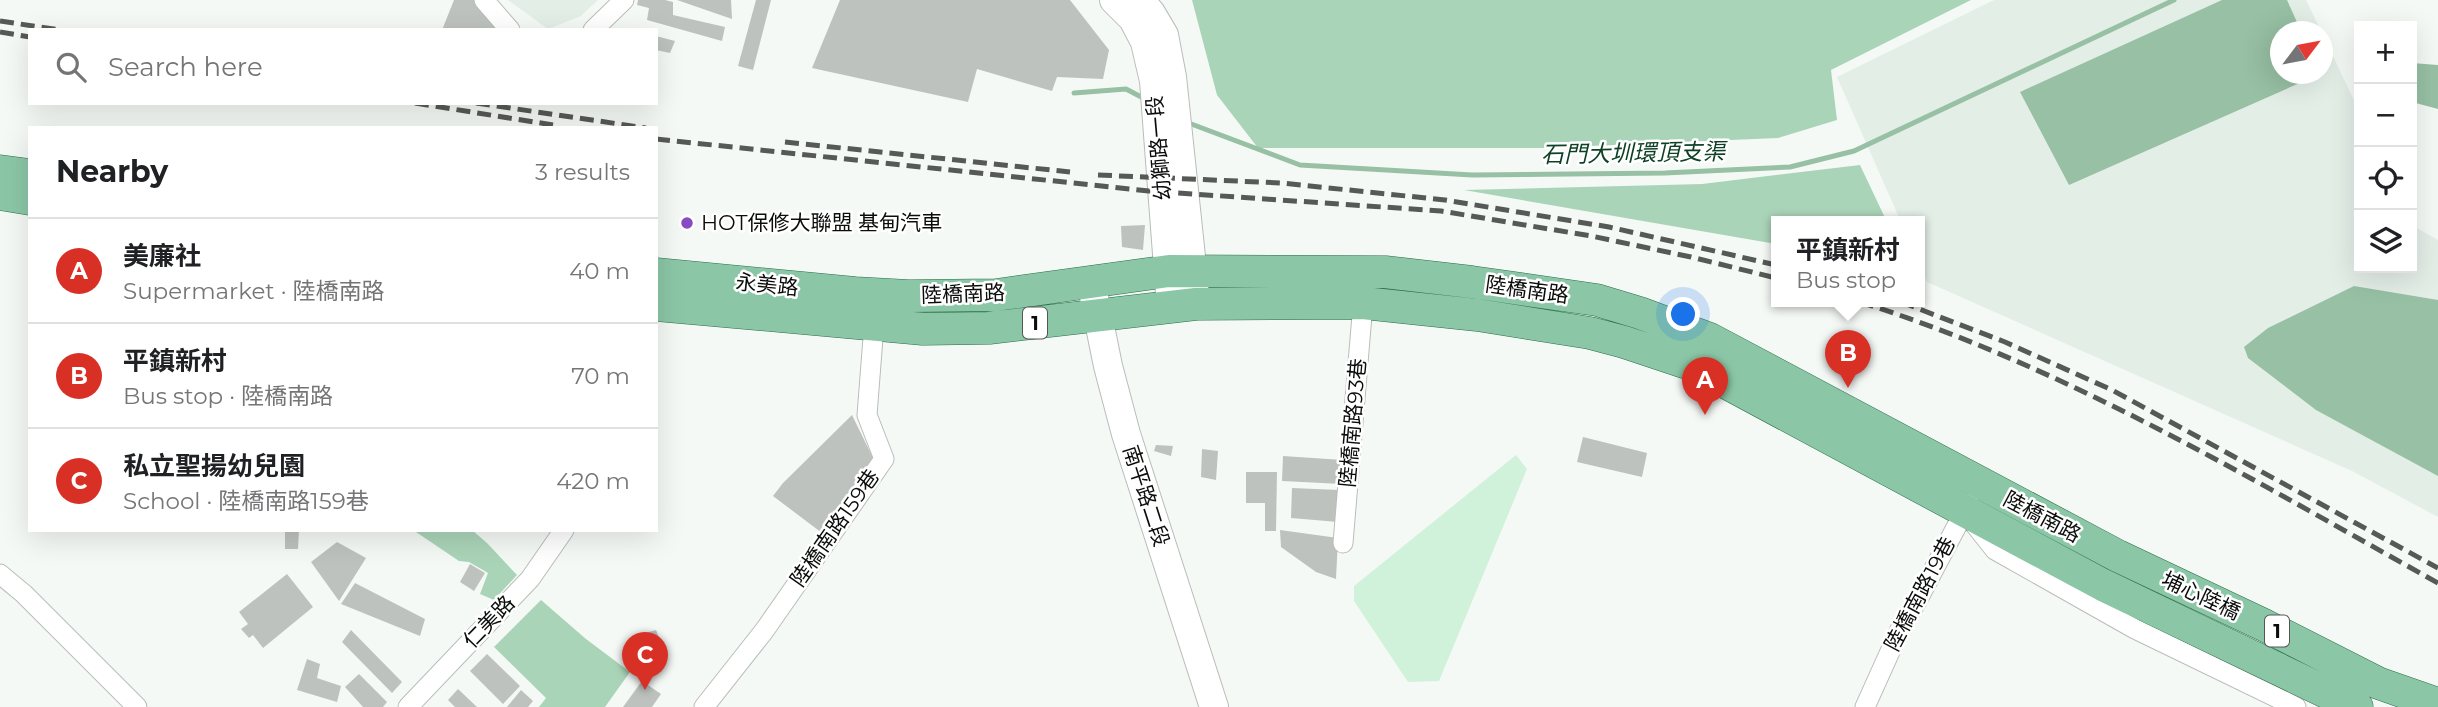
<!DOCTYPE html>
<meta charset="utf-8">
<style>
body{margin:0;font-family:Montserrat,"Noto Sans TC",sans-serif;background:#f2f2f2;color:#202124}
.controls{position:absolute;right:21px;top:21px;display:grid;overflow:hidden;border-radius:0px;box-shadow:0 7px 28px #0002}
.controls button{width:63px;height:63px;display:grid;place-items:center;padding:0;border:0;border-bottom:2px solid #e0e0e0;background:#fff;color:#202124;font:35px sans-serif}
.compass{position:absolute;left:2270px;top:21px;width:63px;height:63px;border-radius:50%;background:#fff;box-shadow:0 7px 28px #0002;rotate:58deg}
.you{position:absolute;left:1684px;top:315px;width:24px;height:24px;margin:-18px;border:5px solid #fff;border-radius:50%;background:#1a73e8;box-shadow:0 0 0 10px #1a73e833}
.badge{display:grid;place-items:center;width:46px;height:46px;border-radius:50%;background:#d93025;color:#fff;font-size:23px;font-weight:700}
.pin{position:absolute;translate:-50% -58px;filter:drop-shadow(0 2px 4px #0008)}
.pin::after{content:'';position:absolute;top:37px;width:24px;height:21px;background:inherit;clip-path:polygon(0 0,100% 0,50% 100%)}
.popup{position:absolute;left:1771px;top:216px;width:154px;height:91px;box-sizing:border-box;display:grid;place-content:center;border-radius:0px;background:#fff;filter:drop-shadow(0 2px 5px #0005);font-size:23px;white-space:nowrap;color:#757577}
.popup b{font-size:26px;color:#202124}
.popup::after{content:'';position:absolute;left:50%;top:100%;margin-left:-14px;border:14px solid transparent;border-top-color:#fff}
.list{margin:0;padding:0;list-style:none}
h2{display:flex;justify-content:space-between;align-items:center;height:91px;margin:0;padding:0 28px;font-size:30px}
h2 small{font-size:23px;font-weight:400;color:#757577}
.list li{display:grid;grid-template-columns:46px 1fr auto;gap:21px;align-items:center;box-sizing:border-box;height:105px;padding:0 28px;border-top:2px solid #e0e0e0}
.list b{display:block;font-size:26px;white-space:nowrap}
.list p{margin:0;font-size:23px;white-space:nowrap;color:#757577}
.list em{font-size:23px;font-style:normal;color:#757577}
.icon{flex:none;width:38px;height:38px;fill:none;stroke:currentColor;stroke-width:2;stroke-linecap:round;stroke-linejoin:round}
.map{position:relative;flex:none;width:2438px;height:707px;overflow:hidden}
.search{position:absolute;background:#fff;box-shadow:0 7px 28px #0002;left:28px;top:28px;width:630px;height:77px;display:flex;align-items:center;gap:18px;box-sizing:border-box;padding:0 24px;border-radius:0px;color:#757577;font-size:26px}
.panel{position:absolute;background:#fff;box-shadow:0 7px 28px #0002;left:28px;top:126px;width:630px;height:406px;border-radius:0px}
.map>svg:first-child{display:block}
.built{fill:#e3eee7}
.green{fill:#d0f1da}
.forest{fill:#aad4b8}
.water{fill:#97c0a4}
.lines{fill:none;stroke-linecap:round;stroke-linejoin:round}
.stream{stroke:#97c0a4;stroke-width:5}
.building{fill:#bdc2bf}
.street-casing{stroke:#b9bdba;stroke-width:21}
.secondary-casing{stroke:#b9bdba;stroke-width:30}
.primary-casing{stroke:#2c6e49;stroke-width:33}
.street{stroke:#fff;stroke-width:19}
.secondary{stroke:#fff;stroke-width:28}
.primary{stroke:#8bc7a6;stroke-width:32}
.rail{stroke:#575957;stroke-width:5;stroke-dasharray:14 7;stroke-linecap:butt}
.poi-dot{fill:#894bc1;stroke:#fff;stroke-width:2.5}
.labels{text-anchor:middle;stroke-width:5;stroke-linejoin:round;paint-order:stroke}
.shield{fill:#fff;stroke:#545654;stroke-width:2}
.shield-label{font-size:19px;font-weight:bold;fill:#0b0d0b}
.street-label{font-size:21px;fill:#0b0d0b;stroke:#fff}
.poi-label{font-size:21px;fill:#0b0d0b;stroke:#fff;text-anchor:start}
.water-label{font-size:23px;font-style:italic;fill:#0e4025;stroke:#fff}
</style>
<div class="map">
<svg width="2438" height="707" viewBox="0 0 2438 707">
<rect width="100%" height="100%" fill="#f5f9f6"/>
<path class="built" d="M508,0H598L581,16L548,29Z
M1994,0H2306L2321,31L2280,32V74H2322L2323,35L2359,111V268H2412V221L2415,227L2438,240V517L2352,471L1927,282L1920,265V222H1901L1837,77Z"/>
<path class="green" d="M1516,455L1527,469L1439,681L1408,682L1354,601V586Z"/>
<path class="forest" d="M1192,0H1971L1831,70L1837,120L1778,138L1542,148H1258L1217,95Z
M1860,165L1887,222H1776V244L1464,190L1702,184Z
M413,530H472L487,543L517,575L494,600L480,594L488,573L469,562L459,561Z
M541,600L586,639L630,672L605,707H539L546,698L494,647Z"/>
<path class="water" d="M2222,0H2287L2301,31L2280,32V74H2320L2069,185L2020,92Z
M2412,63L2438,65V109L2412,102Z
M2354,286L2438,300V476L2316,410L2248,358L2244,347L2268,328Z"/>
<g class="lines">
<path class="stream" d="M1074,93L1126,89L1147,100
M1186,122L1300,165L1472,175L1665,173L1790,167L1854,151L2174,0"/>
</g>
<path class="building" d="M454,0H476L502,30H442Z
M638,0H665L673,2V15L725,27L722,41L647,20L649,8L637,5Z
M677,0H731L732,19Z
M756,0H771L753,70L738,66Z
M840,0H1070L1109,50L1103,79L1057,77L1052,91L977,69L968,102L812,68Z
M656,36L675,41L670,53L656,50Z
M1145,225L1143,250L1122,247L1121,226Z
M852,415L874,460L822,533L773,496L783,483Z
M1583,437L1647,453L1642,477L1577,462Z
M1156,445L1173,446L1171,456L1154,451Z
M1202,449L1218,451L1216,480L1201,477Z
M1283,456L1343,460L1342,484L1282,481Z
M1246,472H1277L1276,531H1265V503H1246Z
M1292,488L1339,490L1338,522L1291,518Z
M285,530H299L298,549H285Z
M1280,530L1338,538L1336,579L1316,572L1281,547Z
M337,542L366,558L339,601L311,562Z
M470,564L485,573L474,591L460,582Z
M287,574L313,607L263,648L253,635L249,638L241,629L248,624L239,612Z
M355,583L425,619L420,636L341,604Z
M351,630L402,682L392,693L342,642Z
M656,630L665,653L646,660L638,635Z
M487,654L520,686L503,704L470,671Z
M307,659L320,664L317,678L341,686L337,702L297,690Z
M359,674L387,702L383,707H363L345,687Z
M642,681L661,694L652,707H623Z
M458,689L477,707H455L448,700Z
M521,690L533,701L528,707H507Z"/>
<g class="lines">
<g class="street-casing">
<path id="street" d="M484,0L510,30
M593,30L624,0
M1972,521L1995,550L2135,629L2296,707
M1343,543L1363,303
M0,574L24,594L137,707
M408,707L530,579L564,530
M704,707L764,631L884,459L867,415L874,325
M1865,707L1902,625L1917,601L1969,503"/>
</g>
<g class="secondary-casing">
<path id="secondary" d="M1114,0L1133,19L1145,42L1154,81L1171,307
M1140,0L1151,13L1164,35L1172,77L1196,304
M1091,282L1108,366L1126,434L1214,707"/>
</g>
<g class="primary-casing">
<path id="primary" d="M0,171L30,175
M0,194L30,199
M656,274L855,293L909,296L996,295L1169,271L1385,272L1472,282L1597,300L1640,313L1710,339L2118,556L2264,625L2378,683L2438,704
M656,305L923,329L989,328L1196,304L1363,303L1477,315L1590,333L1624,342L1693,365L2103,585L2357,707"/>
</g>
<use href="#street" class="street"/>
<use href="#secondary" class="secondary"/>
<use href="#primary" class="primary"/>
<path class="rail" d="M0,21L60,30
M0,32L30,37
M415,103L553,125
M476,103L646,128
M656,139L1149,191L1441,211L1591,236L1691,257L1776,278
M785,142L1070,172
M1098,175L1281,183L1445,200L1609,227L1776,265
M1860,302C2066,367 2251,479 2438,583
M1901,302L2005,342L2112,390L2438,568"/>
</g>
<circle class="poi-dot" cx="687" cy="223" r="7"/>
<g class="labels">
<g class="shield">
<rect x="1023" y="307.5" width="24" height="31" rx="5"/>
<rect x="2265" y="615.5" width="24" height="31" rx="5"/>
</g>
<g class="shield-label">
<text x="1035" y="330">1</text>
<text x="2277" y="638">1</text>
</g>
<g class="street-label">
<text transform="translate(1159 148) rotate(-95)" y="7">幼獅路一段</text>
<text transform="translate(767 285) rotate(6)" y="7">永美路</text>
<text transform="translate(1527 290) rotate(8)" y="7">陸橋南路</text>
<text transform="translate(963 294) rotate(-2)" y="7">陸橋南路</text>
<text transform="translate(1353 423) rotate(-85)" y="7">陸橋南路93巷</text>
<text transform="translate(1146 496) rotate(72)" y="7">南平路二段</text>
<text transform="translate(2042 517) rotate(28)" y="7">陸橋南路</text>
<text transform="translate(835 528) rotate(-55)" y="7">陸橋南路159巷</text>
<text transform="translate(1920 594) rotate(-62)" y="7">陸橋南路19巷</text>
<text transform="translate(2201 596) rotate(25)" y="7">埔心陸橋</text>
<text transform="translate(489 622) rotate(-46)" y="7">仁美路</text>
</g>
<g class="poi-label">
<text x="701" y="230">HOT保修大聯盟 基甸汽車</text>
</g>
<g class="water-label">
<text transform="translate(1633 153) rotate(-1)" y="8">石門大圳環頂支渠</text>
</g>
</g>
</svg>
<div class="controls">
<button>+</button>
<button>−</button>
<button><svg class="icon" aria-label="locate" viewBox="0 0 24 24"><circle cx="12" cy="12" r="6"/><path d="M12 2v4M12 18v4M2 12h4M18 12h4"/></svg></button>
<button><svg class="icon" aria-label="layers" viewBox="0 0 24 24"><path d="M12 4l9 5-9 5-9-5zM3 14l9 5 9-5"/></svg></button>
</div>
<svg class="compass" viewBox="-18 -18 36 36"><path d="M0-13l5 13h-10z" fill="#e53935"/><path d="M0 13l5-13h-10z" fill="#757577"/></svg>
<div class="you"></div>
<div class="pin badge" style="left:1705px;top:415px">A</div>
<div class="pin badge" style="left:1848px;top:388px">B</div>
<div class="popup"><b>平鎮新村</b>Bus stop</div>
<div class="pin badge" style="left:645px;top:690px">C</div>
<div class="search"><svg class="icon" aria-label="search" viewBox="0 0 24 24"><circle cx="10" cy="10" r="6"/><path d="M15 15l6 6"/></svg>Search here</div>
<section class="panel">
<h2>Nearby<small>3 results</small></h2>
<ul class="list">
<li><span class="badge">A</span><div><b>美廉社</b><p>Supermarket · 陸橋南路</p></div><em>40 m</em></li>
<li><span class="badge">B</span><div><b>平鎮新村</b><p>Bus stop · 陸橋南路</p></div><em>70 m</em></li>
<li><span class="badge">C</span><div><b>私立聖揚幼兒園</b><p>School · 陸橋南路159巷</p></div><em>420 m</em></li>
</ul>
</section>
</div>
